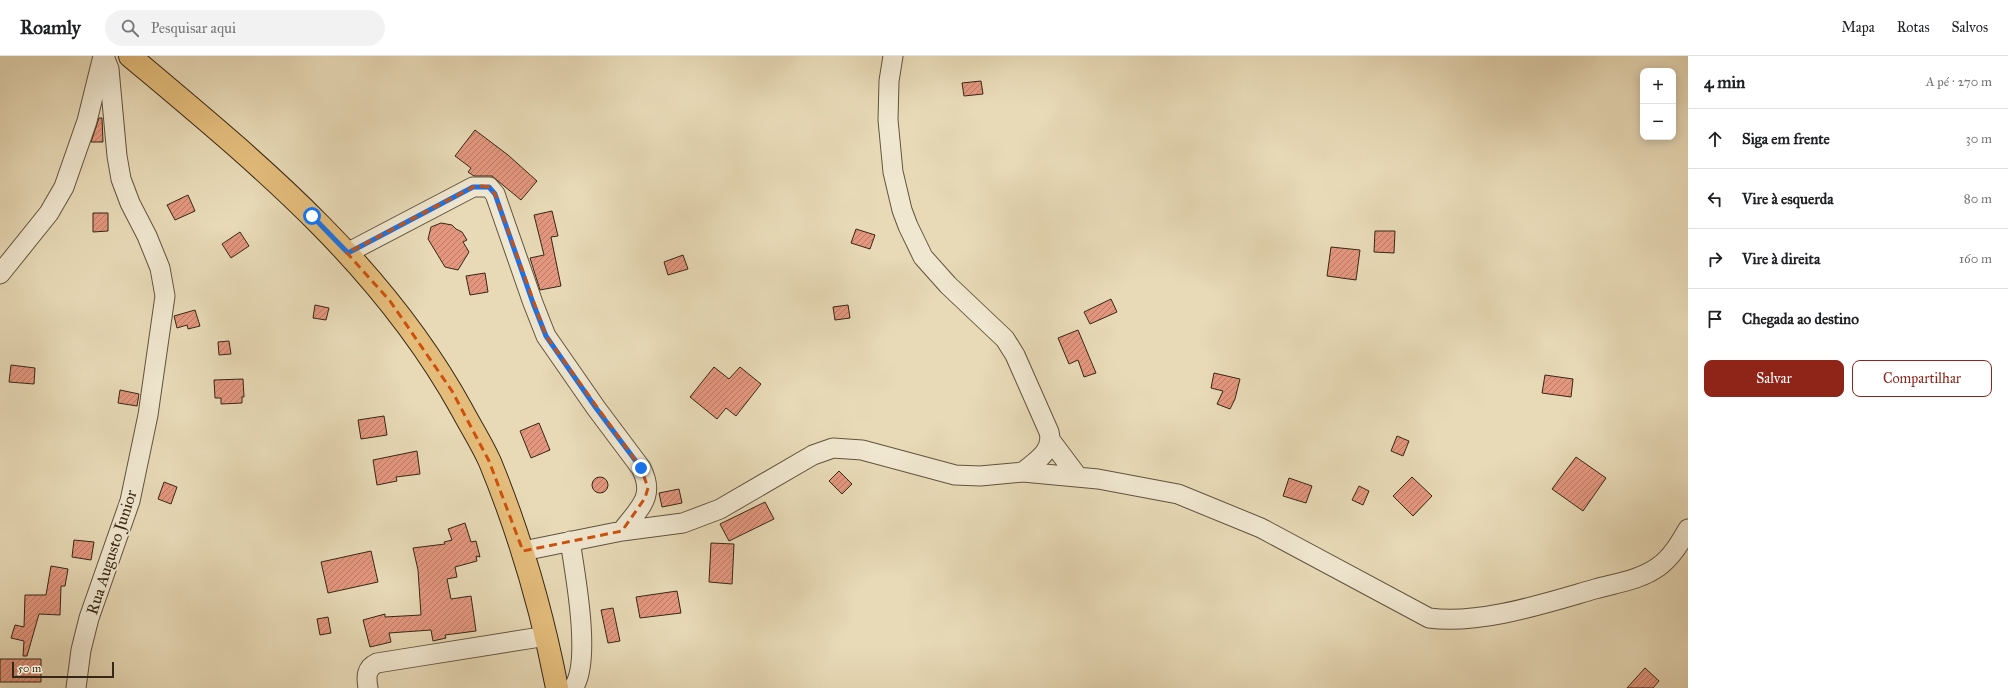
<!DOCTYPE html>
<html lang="pt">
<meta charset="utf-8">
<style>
body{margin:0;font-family:"IM FELL Great Primer",serif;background:#f2f2f2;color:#202124}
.controls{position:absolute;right:12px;top:12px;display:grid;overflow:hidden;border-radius:8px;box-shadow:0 2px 10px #0003}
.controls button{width:36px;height:36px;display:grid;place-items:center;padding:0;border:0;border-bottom:1px solid #e0e0e0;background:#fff;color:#202124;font:20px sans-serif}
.scale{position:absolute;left:12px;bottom:10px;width:102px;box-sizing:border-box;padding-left:4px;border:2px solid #362615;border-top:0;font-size:11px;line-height:14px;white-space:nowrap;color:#362615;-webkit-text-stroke:3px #f0e7d0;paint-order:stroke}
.stop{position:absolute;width:12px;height:12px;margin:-9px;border:3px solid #1a73e8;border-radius:50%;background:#fff}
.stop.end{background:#1a73e8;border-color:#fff;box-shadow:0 1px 4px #0008}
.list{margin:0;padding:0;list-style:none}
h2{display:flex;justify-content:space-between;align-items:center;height:52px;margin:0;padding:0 16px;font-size:17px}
h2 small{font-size:13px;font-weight:400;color:#757577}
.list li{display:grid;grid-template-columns:26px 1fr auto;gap:12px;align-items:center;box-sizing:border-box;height:60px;padding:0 16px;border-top:1px solid #e0e0e0}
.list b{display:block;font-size:15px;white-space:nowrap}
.list em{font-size:13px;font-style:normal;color:#757577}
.actions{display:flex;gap:8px;padding:12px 16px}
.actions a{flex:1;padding:9px 0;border:1px solid #8f2418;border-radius:8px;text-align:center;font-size:14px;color:#8f2418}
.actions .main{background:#8f2418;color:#fff}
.icon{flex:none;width:22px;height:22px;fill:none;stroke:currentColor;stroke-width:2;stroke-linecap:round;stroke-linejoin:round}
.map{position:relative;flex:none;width:1688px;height:632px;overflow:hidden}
header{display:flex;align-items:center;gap:24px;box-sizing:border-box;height:56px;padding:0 20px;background:#fff;border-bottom:1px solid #e0e0e0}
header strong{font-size:19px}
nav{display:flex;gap:22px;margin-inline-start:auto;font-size:14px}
.search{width:280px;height:36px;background:#f2f2f2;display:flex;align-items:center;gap:10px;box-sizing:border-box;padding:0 14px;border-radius:22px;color:#757577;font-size:15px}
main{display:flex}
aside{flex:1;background:#fff}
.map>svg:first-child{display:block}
.building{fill:url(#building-hatch);stroke:#362615}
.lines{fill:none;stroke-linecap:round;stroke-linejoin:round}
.minor-casing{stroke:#62533e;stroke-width:21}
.major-casing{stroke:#362615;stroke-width:24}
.minor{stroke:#f0e7d0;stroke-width:19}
.major{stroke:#e4bd7c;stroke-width:22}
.route{stroke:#1a73e8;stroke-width:5}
.marked{fill:none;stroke:#cd510d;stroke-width:3;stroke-dasharray:8 5;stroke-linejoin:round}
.labels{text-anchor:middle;stroke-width:4;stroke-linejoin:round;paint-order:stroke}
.street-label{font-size:16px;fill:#362615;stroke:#f0e7d0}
</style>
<header>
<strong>Roamly</strong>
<div class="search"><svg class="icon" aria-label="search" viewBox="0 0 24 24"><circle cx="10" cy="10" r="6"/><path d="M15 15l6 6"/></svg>Pesquisar aqui</div>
<nav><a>Mapa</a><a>Rotas</a><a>Salvos</a></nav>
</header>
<main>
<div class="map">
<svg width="1688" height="632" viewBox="0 0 1688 632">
<defs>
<pattern id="building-hatch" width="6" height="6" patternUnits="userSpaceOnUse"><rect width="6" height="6" fill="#e4977e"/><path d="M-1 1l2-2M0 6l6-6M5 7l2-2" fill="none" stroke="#ba7b66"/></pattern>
</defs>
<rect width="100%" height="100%" fill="#e8dab7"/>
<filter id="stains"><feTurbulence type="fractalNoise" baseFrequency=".005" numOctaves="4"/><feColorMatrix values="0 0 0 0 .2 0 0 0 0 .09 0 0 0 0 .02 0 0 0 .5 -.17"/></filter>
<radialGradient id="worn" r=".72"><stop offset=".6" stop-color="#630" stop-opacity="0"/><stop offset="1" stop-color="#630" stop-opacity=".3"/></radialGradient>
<path class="building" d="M981,25L983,38L964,40L962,27Z
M99,62H102L103,86H91Z
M475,74L508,99L537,125L521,144L492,120H474L468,116L471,112L455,100Z
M188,139L195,155L175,164L167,149Z
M552,155L558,180L551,181L561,230L540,234L530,202L544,199L534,159Z
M93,157H108V175L93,176Z
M441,167L452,169L456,173L462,176L467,184L463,186L469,196L458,214L445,211L428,183L431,171Z
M856,173L875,179L870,193L851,187Z
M1375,175H1395L1394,197L1374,196Z
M240,176L249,190L231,202L222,188Z
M1331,191L1360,194L1356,224L1327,220Z
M683,199L688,213L668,219L664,206Z
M485,217L488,236L470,239L466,220Z
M1111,243L1117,256L1090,268L1084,256Z
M315,249L329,252L326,264L313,262Z
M848,249L850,262L835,264L833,251Z
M195,254L200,270L188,273L187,269L177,272L174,260Z
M1078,274L1096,317L1084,321L1078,304L1069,308L1058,282Z
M229,285L231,298L219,299L218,286Z
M11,309L35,312L34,328L9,326Z
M714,311L729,323L740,311L761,328L736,360L726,352L717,363L690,341Z
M1214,317L1240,323L1235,343L1230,353L1217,348L1223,335L1211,332Z
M1545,319L1573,323L1571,341L1542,337Z
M243,323L244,341H242V347L221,348V342H215L214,324Z
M120,334L139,338L137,350L118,347Z
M384,360L387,379L361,383L358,364Z
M539,367L550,394L531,402L520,375Z
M1397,380L1409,385L1403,400L1391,395Z
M417,395L420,418L396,421L397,425L377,429L373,404Z
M1576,401L1606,422L1583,455L1552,433Z
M839,415L852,428L842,438L829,425Z
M592 429a8 8 0 1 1 16 0a8 8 0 1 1-16 0Z
M1412,421L1432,440L1413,460L1393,440Z
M1289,422L1312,430L1306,447L1283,440Z
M164,426L177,431L171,448L158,443Z
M1359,430L1369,435L1363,449L1352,444Z
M679,433L682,447L662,451L659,437Z
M765,446L774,463L729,485L720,468Z
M465,467L471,486L476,485L480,501L476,500L477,505L455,511L457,521L447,523L451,543L471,540L476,575L445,579L446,582L433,585L431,574L389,577L391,586L370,591L363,564L385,558V561L421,559L418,514L413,492L445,488L444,486L452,484L448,473Z
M74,484L94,486L91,504L72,501Z
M711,487L734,488L732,528L709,526Z
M371,495L378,526L328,537L321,506Z
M51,510L68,513L65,530H61L60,559L39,558L27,600H23L24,585L11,582L15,569L24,571L25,539H46Z
M677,535L681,557L640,562L636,541Z
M613,552L620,585L608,587L601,554Z
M328,561L331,577L320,579L317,563Z
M0,603H41V626H0Z
M1645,612L1659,625L1653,632H1627Z"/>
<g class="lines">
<g class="minor-casing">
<path id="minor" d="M893,0L889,25L888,64L893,116L902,154L908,170L923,201L948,229L1005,283L1015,299L1049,376C1054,395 1036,405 1023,416
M347,197L473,131H489L495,138L533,247L546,280L596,352L641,412C656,441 639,452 622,475
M0,218L49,157L64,131L87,65L103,0
M1051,385L1078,421
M570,485C575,517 592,607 573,632
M523,495L622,475L683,467L720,453L813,399L833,392L862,394L955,419L980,420L1023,416L1098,423L1178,438L1261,472L1429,562C1480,569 1546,547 1595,533C1616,527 1640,524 1658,511C1671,502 1680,487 1688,473
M76,632L81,594L89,562L130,445L148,359L165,240L160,212L147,180L130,147L121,123L117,100L109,13L104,0
M368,632C366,621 366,612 377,607L547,580"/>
</g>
<g class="major-casing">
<path id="major" d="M130,0C256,106 381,207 462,354C471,371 482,388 490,406C520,479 542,555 557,632"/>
</g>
<use href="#minor" class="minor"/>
<use href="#major" class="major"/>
</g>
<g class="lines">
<path class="route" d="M312,160L348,197L473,131H489L495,138L533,247L546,280L596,352L641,412"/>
</g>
<path class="marked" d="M482,130L489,131L495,138L546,280L641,412L648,432L645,442L622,475L523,495L489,405L452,335L390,245L347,197L473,131Z"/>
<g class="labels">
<g class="street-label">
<text transform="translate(111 496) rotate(-72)" y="6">Rua Augusto Junior</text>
</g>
</g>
<rect width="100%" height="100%" filter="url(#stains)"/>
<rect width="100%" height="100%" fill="url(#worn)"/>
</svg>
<div class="controls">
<button>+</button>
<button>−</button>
</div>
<div class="scale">50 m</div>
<div class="stop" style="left:312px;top:160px"></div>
<div class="stop end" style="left:641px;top:412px"></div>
</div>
<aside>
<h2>4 min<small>A pé · 270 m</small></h2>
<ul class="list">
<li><svg class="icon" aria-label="ahead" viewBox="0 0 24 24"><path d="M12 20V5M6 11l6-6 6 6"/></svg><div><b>Siga em frente</b></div><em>30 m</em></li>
<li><svg class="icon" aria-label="left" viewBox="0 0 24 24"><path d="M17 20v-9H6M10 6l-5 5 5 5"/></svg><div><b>Vire à esquerda</b></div><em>80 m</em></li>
<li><svg class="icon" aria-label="right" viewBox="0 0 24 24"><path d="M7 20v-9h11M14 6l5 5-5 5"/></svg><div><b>Vire à direita</b></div><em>160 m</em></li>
<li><svg class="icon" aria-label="arrive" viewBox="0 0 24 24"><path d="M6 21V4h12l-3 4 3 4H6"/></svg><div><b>Chegada ao destino</b></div></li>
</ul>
<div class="actions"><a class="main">Salvar</a><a>Compartilhar</a></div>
</aside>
</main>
